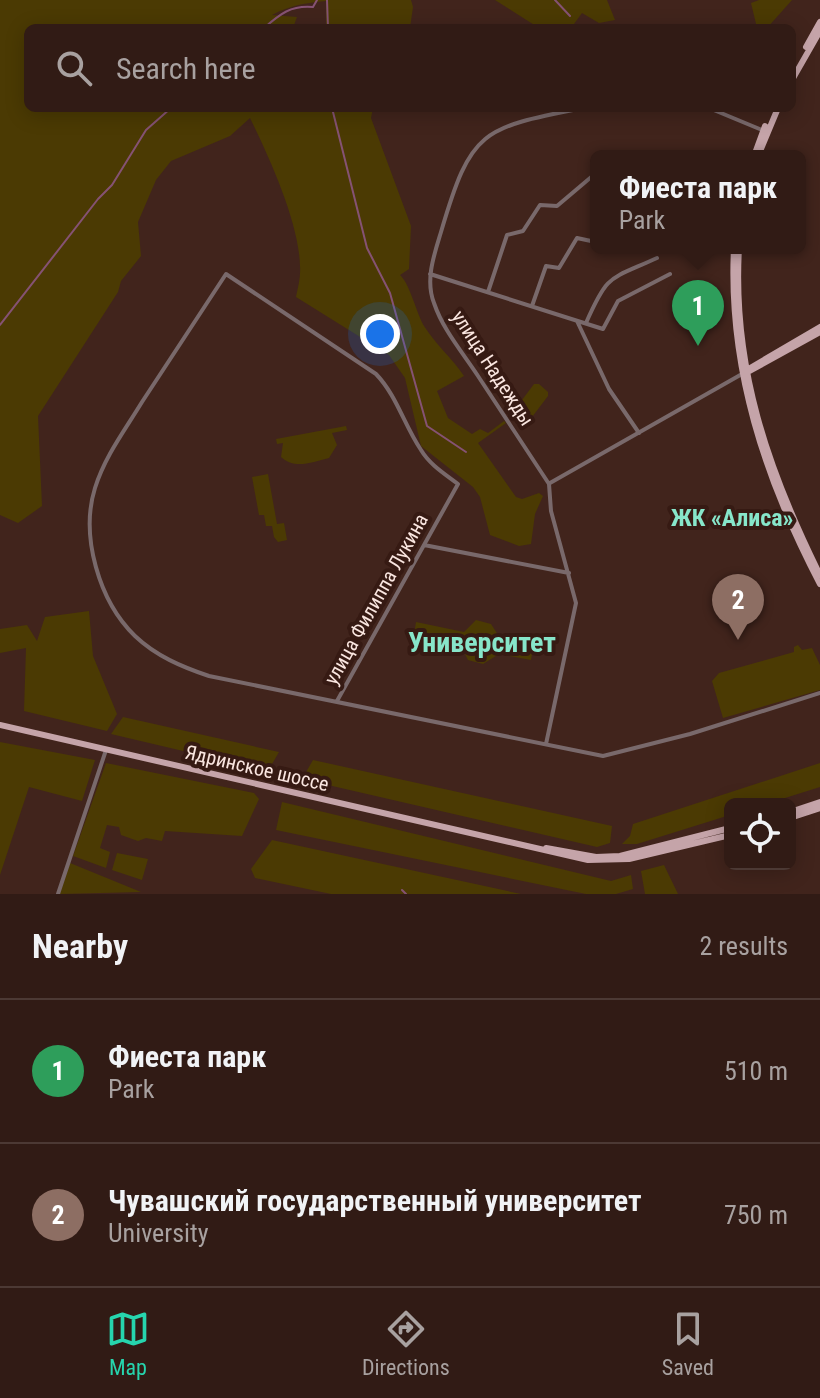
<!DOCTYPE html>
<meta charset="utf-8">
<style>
body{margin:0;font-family:"Roboto Condensed",sans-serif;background:#3d2822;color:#f1f3f6}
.controls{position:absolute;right:24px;bottom:24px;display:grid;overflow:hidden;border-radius:12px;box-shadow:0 4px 20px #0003}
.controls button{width:72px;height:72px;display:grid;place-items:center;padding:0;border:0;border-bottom:2px solid #4c3934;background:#311b15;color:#f1f3f6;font:40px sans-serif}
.you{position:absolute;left:380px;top:334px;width:28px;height:28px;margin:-20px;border:6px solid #fff;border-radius:50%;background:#1a73e8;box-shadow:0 0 0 12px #1a73e833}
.badge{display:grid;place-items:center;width:52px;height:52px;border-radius:50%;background:#26d5ae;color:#fff;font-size:26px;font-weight:700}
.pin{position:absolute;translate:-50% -66px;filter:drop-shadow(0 2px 4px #0008)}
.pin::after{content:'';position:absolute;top:42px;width:28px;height:24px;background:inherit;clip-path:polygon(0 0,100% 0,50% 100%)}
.popup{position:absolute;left:590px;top:150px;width:216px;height:104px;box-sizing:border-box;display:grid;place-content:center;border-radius:12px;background:#311b15;filter:drop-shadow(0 2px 6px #0005);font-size:26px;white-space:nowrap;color:#a8a1a0}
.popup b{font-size:30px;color:#f1f3f6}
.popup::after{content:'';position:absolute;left:50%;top:100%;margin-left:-16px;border:16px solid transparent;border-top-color:#311b15}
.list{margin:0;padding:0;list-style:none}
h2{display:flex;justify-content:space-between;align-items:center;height:104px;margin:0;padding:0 32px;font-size:34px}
h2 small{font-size:26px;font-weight:400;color:#a8a1a0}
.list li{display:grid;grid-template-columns:52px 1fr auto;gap:24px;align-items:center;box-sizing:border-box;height:144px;padding:0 32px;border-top:2px solid #4c3934}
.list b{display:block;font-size:30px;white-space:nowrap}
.list p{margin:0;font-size:26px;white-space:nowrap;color:#a8a1a0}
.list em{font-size:26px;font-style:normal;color:#a8a1a0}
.icon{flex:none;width:44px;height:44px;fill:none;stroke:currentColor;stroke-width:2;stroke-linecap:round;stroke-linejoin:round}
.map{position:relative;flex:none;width:820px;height:894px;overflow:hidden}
.search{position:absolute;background:#311b15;box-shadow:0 4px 20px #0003;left:24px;right:24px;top:24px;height:88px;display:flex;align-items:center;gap:20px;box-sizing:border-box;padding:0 28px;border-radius:12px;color:#a8a1a0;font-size:30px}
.sheet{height:392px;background:#311b15}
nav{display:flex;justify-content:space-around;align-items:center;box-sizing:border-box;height:112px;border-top:2px solid #4c3934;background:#311b15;font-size:22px;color:#a8a1a0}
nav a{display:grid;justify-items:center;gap:4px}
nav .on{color:#26d5ae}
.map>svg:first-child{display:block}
.green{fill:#4b3a03}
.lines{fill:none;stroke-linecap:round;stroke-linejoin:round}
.stream{stroke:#855273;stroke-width:2}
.minor{stroke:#79696b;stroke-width:4}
.major{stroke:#c5a4a9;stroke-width:6}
.labels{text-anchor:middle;stroke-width:8;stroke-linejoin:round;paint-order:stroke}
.street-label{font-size:20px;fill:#fae6e0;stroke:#361a13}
.quarter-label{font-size:24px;font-weight:bold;fill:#87e6ca;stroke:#361a13}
.district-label{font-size:28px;font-weight:bold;fill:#87e6ca;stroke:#361a13}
</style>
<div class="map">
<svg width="820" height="894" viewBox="0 0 820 894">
<rect width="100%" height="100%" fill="#41241c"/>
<path class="green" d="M0,0H411L413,7L410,28H326V1C305,3 291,5 272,15L297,17L293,28H28V108H373L371,118L411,226L409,269L400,275C410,284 416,312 424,326C436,345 452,358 464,376L437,391L448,418L472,434L480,429L488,433L504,421L506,423L478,443L516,497L522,499L539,493L543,496L535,514L531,544L519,546L490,535L480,497L473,487L421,446L405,378L389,355L296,297C298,287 301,276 300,266C299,222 269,157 250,118L230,136L171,161L156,180L138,222L141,256L121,281L118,292L38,416L42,506L18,523L0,515Z
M495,0H607L615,20L599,23L582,13L574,24L575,28H539Z
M759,0H792L767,28H757L751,3Z
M534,384H539L548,392V396L529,421H525L516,413V408Z
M346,426L347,430L332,433L337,445L329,458C312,462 295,470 281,457L283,443L277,444L276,439Z
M268,474L277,524L284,523L287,540L278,542L274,537L272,526H266L264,515H259L252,477Z
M89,611L93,656L117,714L107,731L24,711L26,648L0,653V629L27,625L37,641L45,617Z
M476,620L491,624L502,641L533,648L531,660L499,654L483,664L468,660L461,646L414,635L416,622L464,632Z
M798,645L802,650L812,648L820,665V690L723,718L712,681L719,673L794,652V647Z
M123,717L279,752L268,771L111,734Z
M0,742L95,760L82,801L29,787L0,875Z
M313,760L612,826L610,843L597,847L302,779Z
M106,763L254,793L259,799L242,836L165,831L162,841L146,838L138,841L121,835L119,827L107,825L100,848L110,852L106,868L73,856Z
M820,763V787L766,804H730V815L637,844H622L630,836L633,824Z
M282,802L611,881L631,875L633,889L616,894H586L276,830Z
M272,840L521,894H331L255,878L251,869Z
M117,853L148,859L142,880L112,870Z
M70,863L141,892L60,894Z
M664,865L678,894H645L641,871Z"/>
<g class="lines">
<path class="stream" d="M327,0L328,28
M555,0L570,16
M264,28C280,14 291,5 313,7L317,0
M332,108L367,248L390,293L427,426L466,452
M0,325L98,199L112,185L146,130L171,108
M402,890L406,894"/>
<path class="minor" d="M709,108L762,130
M430,274L603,329L618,301L670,274
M488,292L507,235L523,231L540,205L557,206L596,173
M532,306L546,266L559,268L577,238L591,241L596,237
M577,321L609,389L639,433
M586,323C608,273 609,280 657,258
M550,483L742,374
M549,484C525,448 502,412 478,376C463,353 443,330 434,303C425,280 434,255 441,232C471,130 481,128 583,108
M424,545L569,573
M337,701L458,484C445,474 430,465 421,450C404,425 397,396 376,374L226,274C198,316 170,359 142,402C125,430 105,456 95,488C80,536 99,601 135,636C156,656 182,667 209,676L603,756L690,734L820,693
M546,744L576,603L551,511L549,484
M58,894L106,750"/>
<path class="major" d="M806,47L820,22
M792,80L820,31
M754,156L765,126
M758,156L778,108
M734,248C728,368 765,479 820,584
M739,248C732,367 768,470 820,575
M745,371L820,327
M746,373L820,332
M0,725L588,860L629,859L730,835
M790,812L820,802
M790,818L820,808
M546,848L596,857L620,856L730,828"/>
</g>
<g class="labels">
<g class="street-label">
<text transform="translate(493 368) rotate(57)" y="7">улица Надежды</text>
<text transform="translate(376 599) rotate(-61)" y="7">улица Филиппа Лукина</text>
<text transform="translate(257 768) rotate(13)" y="7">Ядринское шоссе</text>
</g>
<g class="quarter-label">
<text x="732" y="526">ЖК «Алиса»</text>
</g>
<g class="district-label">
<text x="482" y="652">Университет</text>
</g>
</g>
</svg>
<div class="controls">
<button><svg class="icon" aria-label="locate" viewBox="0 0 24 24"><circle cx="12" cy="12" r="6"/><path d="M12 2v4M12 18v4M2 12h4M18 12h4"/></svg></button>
</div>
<div class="you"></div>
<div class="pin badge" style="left:698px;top:346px;background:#2e9e5b">1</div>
<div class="popup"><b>Фиеста парк</b>Park</div>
<div class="pin badge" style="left:738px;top:640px;background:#8d6e63">2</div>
<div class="search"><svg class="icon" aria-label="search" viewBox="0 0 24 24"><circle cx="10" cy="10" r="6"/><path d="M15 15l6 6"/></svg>Search here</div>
</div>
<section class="sheet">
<h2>Nearby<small>2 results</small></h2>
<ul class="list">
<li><span class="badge" style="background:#2e9e5b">1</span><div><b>Фиеста парк</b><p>Park</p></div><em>510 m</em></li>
<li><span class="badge" style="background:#8d6e63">2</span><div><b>Чувашский государственный университет</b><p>University</p></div><em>750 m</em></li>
</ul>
</section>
<nav>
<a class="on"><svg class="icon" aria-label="map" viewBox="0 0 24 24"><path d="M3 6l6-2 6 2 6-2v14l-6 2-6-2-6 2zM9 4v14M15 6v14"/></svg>Map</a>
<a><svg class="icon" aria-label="directions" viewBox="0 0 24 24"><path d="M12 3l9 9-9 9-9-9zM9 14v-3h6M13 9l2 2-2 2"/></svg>Directions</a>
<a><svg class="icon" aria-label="saved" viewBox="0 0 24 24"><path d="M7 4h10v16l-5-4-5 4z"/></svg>Saved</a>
</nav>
